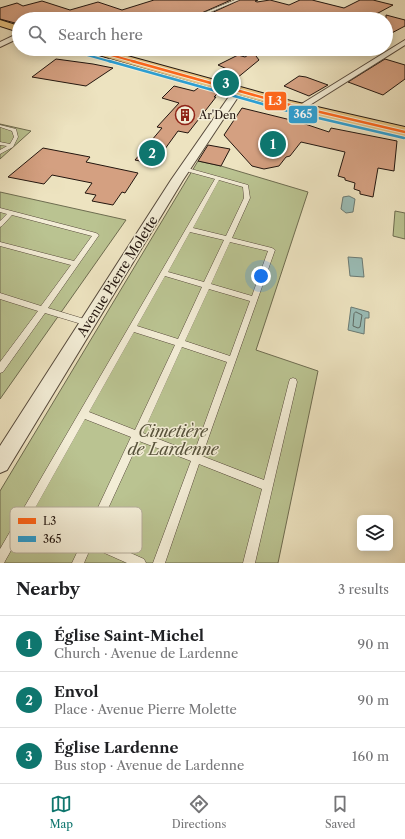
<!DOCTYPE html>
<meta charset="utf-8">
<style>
body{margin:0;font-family:"Libre Caslon Text",serif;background:#f6f6f6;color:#202124}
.controls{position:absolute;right:12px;bottom:12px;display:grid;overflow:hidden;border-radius:6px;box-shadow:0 2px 10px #0003}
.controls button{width:36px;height:36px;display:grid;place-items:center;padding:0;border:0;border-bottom:1px solid #e0e0e0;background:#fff;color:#202124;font:20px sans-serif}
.you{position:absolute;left:261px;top:276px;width:14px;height:14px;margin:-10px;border:3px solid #fff;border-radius:50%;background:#1a73e8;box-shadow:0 0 0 6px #1a73e833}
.badge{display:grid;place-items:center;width:26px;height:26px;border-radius:50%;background:#0f766e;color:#fff;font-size:13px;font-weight:700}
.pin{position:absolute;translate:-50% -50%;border:2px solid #fff;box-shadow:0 1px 4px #0006}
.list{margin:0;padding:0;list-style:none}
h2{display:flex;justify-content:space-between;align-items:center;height:52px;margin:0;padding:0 16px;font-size:17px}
h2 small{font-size:13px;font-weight:400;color:#757577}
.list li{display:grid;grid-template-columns:26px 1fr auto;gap:12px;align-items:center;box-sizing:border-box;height:56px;padding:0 16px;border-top:1px solid #e0e0e0}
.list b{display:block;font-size:15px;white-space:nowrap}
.list p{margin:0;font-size:13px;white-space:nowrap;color:#757577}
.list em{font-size:13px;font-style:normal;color:#757577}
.icon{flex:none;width:22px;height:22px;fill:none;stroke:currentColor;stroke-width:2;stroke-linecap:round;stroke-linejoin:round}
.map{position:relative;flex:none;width:405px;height:563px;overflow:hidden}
.search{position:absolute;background:#fff;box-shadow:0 2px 10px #0003;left:12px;right:12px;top:12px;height:44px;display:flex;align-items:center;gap:10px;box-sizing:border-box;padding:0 14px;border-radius:22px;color:#757577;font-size:15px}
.sheet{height:220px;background:#fff}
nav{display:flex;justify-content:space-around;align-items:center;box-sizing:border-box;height:56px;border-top:1px solid #e0e0e0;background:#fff;font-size:11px;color:#757577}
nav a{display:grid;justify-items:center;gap:2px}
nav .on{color:#0f766e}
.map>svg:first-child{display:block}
.green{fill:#bac391;stroke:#6e6c50}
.water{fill:#9abdb7;stroke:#6a7a74}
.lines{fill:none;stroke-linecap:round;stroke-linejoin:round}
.shore{stroke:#5e6a63;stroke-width:1}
.building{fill:#d4a081;stroke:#23160f}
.service-casing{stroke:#56493b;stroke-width:1}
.minor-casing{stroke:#56493b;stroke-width:2}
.primary-casing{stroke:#23160f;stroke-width:2}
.service{fill:#f3edd6;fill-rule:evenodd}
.minor{fill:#f3edd6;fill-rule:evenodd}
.primary{fill:#e6c280;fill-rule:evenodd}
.bus-1-far1-casing{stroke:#f3edd6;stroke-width:3.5}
.bus-1-casing{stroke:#f3edd6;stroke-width:4.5}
.bus-2-far1-casing{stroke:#f3edd6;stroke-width:3.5}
.bus-2-casing{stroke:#f3edd6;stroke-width:4.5}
.bus-1-far1{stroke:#ff671b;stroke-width:2}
.bus-1{stroke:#ff671b;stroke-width:2.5}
.bus-2-far1{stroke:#2c9fd3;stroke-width:2}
.bus-2{stroke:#2c9fd3;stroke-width:2.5}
.labels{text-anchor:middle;stroke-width:3;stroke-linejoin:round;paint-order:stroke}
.far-poi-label{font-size:11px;fill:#23160f;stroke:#f3edd6;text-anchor:start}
.street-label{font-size:13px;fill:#23160f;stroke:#f3edd6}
.near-park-label{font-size:16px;font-style:italic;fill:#58533c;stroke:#f3edd6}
.key{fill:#f3edd6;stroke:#b5ac9a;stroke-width:1}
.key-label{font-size:11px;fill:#23160f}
.line-badge{stroke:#f3edd6;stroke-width:1.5}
.badge-label{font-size:11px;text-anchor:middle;font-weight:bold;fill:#fff}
</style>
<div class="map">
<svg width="405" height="563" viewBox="0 0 405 563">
<rect width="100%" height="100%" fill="#ede3c0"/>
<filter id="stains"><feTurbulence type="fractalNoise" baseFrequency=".005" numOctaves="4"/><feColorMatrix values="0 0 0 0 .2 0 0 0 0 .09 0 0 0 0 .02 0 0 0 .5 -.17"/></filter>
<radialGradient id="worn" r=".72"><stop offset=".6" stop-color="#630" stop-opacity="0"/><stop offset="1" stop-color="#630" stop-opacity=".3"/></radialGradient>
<path class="green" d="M0,124L31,131L0,159Z
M198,161L221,166L308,192L256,350L318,371L278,563H0V491Z
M0,192L126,220L0,399Z
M395,211L405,213V239L393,236Z"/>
<path class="water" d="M349,196L355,199L353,212L346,213L341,209L343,197Z
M348,257L362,258L364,277L350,276Z
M351,307L369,312V318H365L364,334L348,330Z"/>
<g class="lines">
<path class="shore" d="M356,312L362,315L360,327L358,328L353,326L354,314Z"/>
</g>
<path class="building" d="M154,0H231L188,19H48L32,13L19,19L15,23L0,19V8L17,3L23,6L42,1L70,10L98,2L122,10Z
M240,0H258L255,1L257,2L270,0L289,5L300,0H312L344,8L360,0H373L393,5L367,19H198Z
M386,15L405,20V26L386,36Z
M253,52L259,60L231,83L213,78L227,69L218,65L238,55L245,57Z
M56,59L93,64L113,68L86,86L32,77Z
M385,59L405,65V79L383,95L348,82Z
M299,76L306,77L328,85L309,96L284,86Z
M174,86L194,91L201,86L220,91L214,97H216L188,133L178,131L154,164L135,160L162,128L157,127L179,103L162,98Z
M242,108L299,122L329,132L331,128L397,141L394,171L378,168L373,197L360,194V191L354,189L355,183L345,180V178L338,176L345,152L301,142L290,156L286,157L279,166L264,169L252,166L224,135Z
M208,145L230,149L221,166L198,161Z
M43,148L90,157L86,162L138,173L125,193L122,192L113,205L92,201L96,195L85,193L92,183L52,175L44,184L8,177Z"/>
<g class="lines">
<g class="service-casing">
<path id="service" d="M235,0H239L194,19H189Z
M0,125L16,129L18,137L13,147L0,154V150L7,146L0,145V142L10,144L14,137L12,131L0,127Z
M184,167L248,185L250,198L232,238L272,248L275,250L202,456L264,480L289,382L290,379L293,378L296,379L297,382L255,563H243L262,489L199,464L165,563H153L191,461L139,441L95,537L144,559L146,563H127L91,547L84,563H72L82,542L29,518L4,563H0V549L215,179L182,170V168ZM219,180L243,187L244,198L226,236L193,228ZM190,232L224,240L204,282L168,272ZM230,242L268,251L252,296L211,284ZM165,276L202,287L178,339L137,326ZM209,289L250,301L230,356L185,341ZM134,332L175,345L135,430L89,412ZM182,347L227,362L194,453L143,433ZM85,419L131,437L86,533L34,510Z
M0,208L96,233L99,235L48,308L91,321L92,323L91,325L88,326L45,313L3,372L0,373V362L38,311L0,299V293L41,306L71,265L0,246V242L74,261L92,236L12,215L2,226L0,227V221L7,214L0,212Z"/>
</g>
<g class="minor-casing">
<path id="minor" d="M19,33V38L0,47V42Z
M405,40V45L302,110H296L295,108Z
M238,88L242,91L183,180L7,470L0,473V446L171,180L228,98L235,89Z"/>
</g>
<g class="primary-casing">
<path id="primary" d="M0,20L19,26V32L0,26Z
M83,49H102L291,101L405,127V137C297,113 191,82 85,51Z"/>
</g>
<use href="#service" class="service"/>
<use href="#minor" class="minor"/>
<use href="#primary" class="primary"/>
<g class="bus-1-far1-casing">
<path id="bus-1-far1" d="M89,49L136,62"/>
</g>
<g class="bus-1-casing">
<path id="bus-1" d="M132,61L286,104L405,132"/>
</g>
<g class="bus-2-far1-casing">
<path id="bus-2-far1" d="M87,55L112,62"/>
</g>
<g class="bus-2-casing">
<path id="bus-2" d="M109,61L284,110L404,138"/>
</g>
<use href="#bus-1-far1" class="bus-1-far1"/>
<use href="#bus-1" class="bus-1"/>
<use href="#bus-2-far1" class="bus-2-far1"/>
<use href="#bus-2" class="bus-2"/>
</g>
<defs>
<g id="building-ring" transform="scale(1)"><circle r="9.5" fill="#f3edd6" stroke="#8f2418" stroke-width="1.5"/><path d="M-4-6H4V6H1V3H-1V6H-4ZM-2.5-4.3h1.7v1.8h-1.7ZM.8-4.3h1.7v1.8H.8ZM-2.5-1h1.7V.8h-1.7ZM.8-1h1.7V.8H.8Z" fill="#8f2418"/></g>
</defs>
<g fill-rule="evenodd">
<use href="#building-ring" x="185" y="115"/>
</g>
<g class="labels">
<g class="far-poi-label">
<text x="199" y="119">Ar'Den</text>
</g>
<g class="street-label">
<text transform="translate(117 276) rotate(-58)" y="5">Avenue Pierre Molette</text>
</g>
<g class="near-park-label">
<text x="173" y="437">Cimetière<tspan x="173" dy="18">de Lardenne</tspan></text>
</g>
</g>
<rect x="10" y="507" width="132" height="46" rx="6" class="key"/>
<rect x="18" y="518" width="18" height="6" fill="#ff671b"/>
<rect x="18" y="536" width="18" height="6" fill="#2c9fd3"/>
<g class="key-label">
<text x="43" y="525">L3</text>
<text x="43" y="543">365</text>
</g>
<g class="line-badge">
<rect x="264" y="91" width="23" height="20" rx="4" fill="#ff671b"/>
<rect x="288" y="105" width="30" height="19" rx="4" fill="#2c9fd3"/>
</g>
<g class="badge-label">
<text x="275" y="105">L3</text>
<text x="303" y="118">365</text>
</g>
<rect width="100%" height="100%" filter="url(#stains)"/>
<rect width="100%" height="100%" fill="url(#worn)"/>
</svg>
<div class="controls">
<button><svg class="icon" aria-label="layers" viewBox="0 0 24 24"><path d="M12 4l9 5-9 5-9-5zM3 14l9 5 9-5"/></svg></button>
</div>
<div class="you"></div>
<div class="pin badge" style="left:273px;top:144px">1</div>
<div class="pin badge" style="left:152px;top:153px">2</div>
<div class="pin badge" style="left:226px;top:83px">3</div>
<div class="search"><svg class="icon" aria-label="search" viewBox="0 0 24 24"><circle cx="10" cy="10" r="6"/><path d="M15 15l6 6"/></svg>Search here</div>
</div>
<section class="sheet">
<h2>Nearby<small>3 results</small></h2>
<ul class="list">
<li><span class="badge">1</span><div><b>Église Saint-Michel</b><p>Church · Avenue de Lardenne</p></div><em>90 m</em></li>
<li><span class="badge">2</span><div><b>Envol</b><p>Place · Avenue Pierre Molette</p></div><em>90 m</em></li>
<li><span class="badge">3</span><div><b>Église Lardenne</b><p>Bus stop · Avenue de Lardenne</p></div><em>160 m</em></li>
</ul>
</section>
<nav>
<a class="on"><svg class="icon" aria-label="map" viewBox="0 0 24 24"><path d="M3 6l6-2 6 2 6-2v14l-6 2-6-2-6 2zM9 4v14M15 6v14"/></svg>Map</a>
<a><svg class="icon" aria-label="directions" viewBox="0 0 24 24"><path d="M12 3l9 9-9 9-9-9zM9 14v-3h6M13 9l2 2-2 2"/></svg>Directions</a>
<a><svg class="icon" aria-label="saved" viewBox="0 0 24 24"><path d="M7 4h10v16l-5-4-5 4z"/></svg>Saved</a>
</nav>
